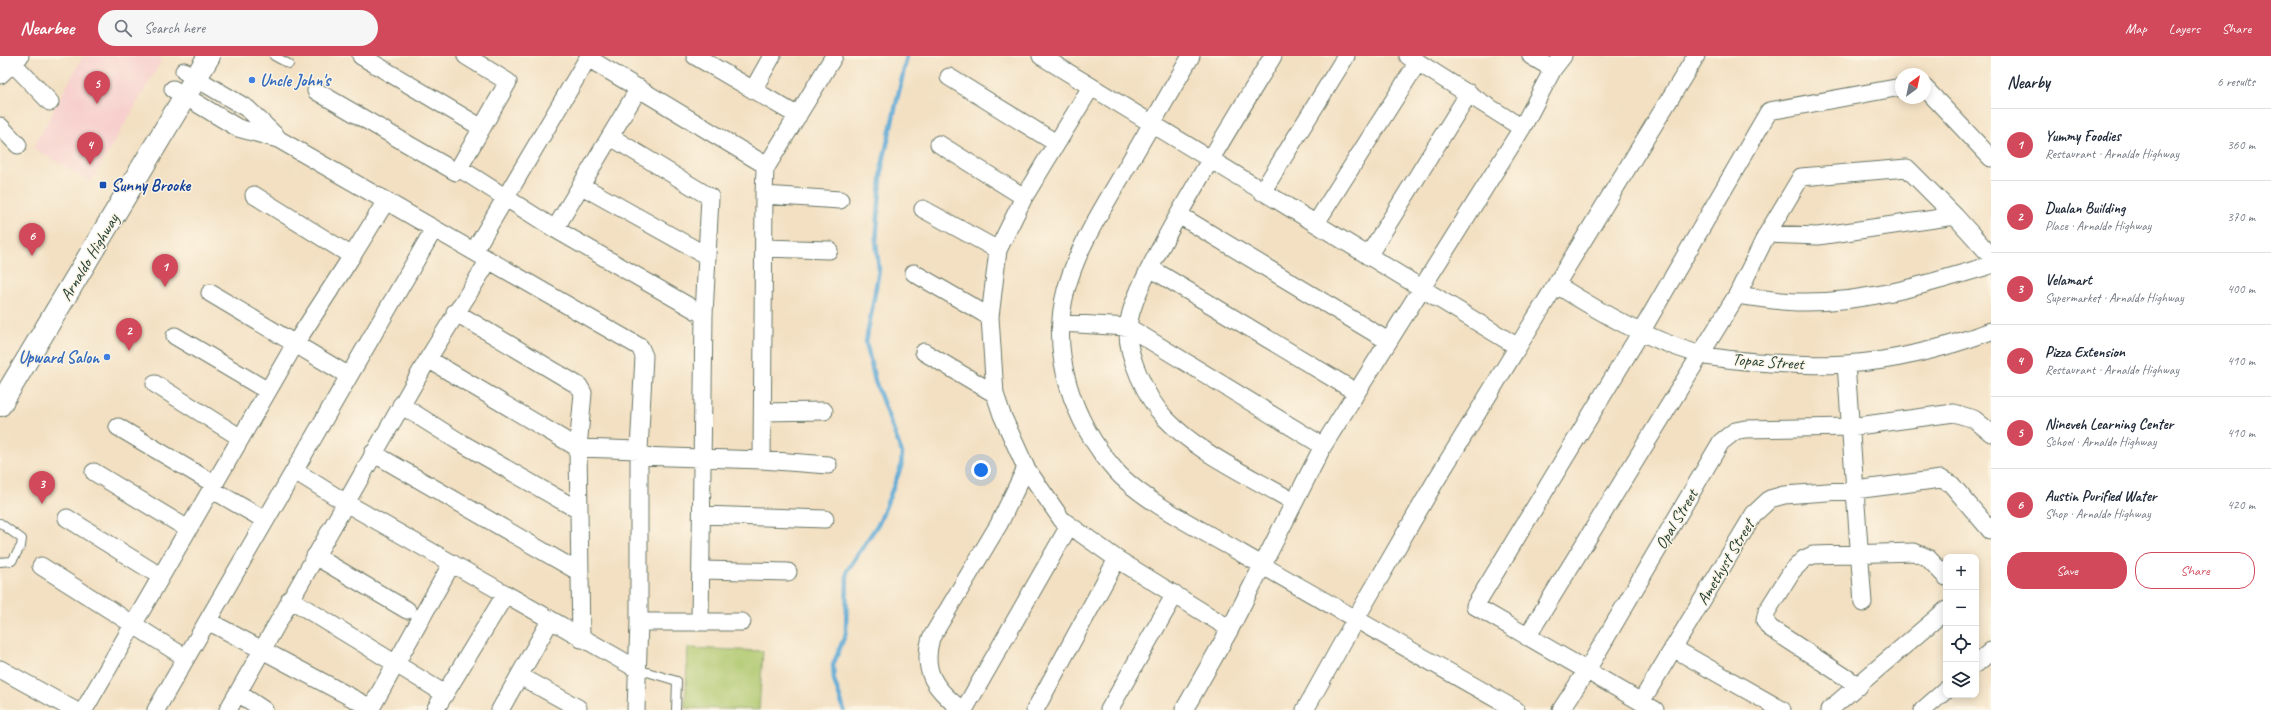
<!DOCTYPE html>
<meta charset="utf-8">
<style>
body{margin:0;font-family:Caveat,sans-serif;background:#f6f6f7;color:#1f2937}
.controls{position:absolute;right:12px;bottom:12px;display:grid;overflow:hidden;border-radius:8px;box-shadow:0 2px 10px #0003}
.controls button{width:36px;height:36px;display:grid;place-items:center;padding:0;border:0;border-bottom:1px solid #e0e1e3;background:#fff;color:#1f2937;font:20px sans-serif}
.compass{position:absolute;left:1895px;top:12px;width:36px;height:36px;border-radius:50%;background:#fff;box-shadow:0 2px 10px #0003;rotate:33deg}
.you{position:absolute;left:981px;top:414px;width:14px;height:14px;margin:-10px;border:3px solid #fff;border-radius:50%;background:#1a73e8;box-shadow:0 0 0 6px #1a73e833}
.badge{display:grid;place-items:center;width:26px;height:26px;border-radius:50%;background:#d1495b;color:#fff;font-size:13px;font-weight:700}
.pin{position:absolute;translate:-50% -33px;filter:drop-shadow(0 1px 2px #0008)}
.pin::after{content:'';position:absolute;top:21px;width:14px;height:12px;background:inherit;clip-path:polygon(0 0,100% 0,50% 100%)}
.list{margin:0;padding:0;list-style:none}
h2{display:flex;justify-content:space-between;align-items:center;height:52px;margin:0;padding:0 16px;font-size:17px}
h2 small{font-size:13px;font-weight:400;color:#747a83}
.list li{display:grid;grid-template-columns:26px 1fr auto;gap:12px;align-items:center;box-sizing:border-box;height:72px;padding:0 16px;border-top:1px solid #e0e1e3}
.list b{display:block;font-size:15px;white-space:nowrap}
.list p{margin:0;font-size:13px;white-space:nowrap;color:#747a83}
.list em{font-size:13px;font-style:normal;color:#747a83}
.actions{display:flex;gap:8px;padding:12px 16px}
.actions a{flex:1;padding:9px 0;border:1px solid #d1495b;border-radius:16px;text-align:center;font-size:14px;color:#d1495b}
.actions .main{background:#d1495b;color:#fff}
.icon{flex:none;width:22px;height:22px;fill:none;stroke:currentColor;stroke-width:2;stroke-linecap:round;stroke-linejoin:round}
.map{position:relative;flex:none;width:1991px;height:654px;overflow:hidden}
header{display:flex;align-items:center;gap:24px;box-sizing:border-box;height:56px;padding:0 20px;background:#d1495b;color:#fff}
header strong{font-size:19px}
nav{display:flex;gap:22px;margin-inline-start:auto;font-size:14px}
.search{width:280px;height:36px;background:#f6f6f7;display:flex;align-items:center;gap:10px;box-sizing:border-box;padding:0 14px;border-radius:22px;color:#747a83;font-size:15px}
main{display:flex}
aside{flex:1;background:#fff}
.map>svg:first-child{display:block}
.built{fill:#f7d0cd}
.green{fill:#aec76d;stroke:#668250}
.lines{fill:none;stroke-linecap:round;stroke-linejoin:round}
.stream{stroke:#5ba9d5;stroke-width:4.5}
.lane-casing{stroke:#697666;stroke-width:10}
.street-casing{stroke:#697666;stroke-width:19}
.secondary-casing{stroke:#697666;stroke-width:24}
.lane{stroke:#fff;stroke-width:8}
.street{stroke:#fff;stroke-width:17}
.secondary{stroke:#fff;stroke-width:22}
.shop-dot{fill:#3f7fe0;stroke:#fcf5e5;stroke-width:1.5}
.transit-dot{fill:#1a4fb4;stroke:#fcf5e5;stroke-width:1.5}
.labels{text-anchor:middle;stroke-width:3;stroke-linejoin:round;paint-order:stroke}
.shop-label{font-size:17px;font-weight:bold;fill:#366cbe;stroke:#fcf5e5;text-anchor:start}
.transit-label{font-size:17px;font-weight:bold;fill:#164399;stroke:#fcf5e5;text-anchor:start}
.street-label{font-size:17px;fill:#1f3d34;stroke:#fcf5e5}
</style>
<header>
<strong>Nearbee</strong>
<div class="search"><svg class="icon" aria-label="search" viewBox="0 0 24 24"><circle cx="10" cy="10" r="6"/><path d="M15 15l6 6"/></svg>Search here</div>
<nav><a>Map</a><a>Layers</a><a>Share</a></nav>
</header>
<main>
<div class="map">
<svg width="1991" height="654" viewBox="0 0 1991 654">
<rect width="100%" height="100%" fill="#fcf5e5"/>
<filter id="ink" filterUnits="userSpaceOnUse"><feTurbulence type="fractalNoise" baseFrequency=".025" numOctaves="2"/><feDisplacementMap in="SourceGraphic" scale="8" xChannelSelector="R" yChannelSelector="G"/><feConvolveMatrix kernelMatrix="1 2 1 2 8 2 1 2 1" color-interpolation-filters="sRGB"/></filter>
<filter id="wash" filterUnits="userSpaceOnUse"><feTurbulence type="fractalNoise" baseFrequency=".012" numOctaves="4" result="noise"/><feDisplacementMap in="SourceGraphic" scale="16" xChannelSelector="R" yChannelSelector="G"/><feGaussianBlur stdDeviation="0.9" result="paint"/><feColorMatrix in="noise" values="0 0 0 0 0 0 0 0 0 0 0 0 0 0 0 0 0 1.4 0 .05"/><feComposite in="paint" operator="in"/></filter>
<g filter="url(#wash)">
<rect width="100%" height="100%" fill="#f3e0c2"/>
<path class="built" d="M83,0H156L162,4L91,126L33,92Z"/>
<path class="green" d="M688,592L763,595L759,654L685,652Z"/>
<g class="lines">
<path class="stream" d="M844,654L834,624L833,609L846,577L847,515L880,465L901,411L902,397L875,325L866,286L879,214L876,186L882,110L907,0"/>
</g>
</g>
<g filter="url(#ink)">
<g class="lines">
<g class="lane-casing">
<path id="lane" d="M274,0L289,8
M0,467L22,483L21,490L12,505L0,506
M637,613L677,625L676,654"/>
</g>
<g class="street-casing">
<path id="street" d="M6,0L50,46
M361,0L482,72
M466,0L508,26L459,112L555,173L704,259
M695,0L798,60
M834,0L765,113L764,139L840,144
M1041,0L1518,291
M1191,0C1168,40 1144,81 1121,121C1100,157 1077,193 1066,234C1049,298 1073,366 1116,415C1144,446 1204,475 1241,497C1332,550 1424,602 1516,654
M1273,0C1236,61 1198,122 1164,185C1152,208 1130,246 1128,272C1126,299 1147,343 1165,362C1199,398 1252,421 1294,446
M1408,0L1522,72
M1531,0L1553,13
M588,2L767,110
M184,15L248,53L277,81
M0,19L20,0
M949,21L1056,87
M1091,31L1024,141L998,194L990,261L995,338L1002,359L1026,412L1062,464L1117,503L1230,573
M1925,32L1991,102
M173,33L238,72L278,83L640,291L644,300L639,394V566L636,654
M753,34L772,0
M316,35L456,116L459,112
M0,70L18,89
M611,81L710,141L704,259L700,565
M939,88L1024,141
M582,130L707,200
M1262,136L1346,0
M923,153L998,194
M1179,159L1388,285
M1316,167L1418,6
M555,173L639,32
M1767,178L1818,180L1955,160
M764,192L829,194
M474,195L589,0
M352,200L386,145
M1368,200L1469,37
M1150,212L1356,336
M914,217L990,261
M1557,229C1601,257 1647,283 1698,298C1721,304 1747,305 1770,307C1795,308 1821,310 1846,308C1895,305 1945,292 1991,275
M210,237L349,320
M1737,239C1760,242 1784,247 1806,246C1870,246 1931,227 1991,209
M455,256L579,330L583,337L578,392L581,583
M1061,267L1128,271L1323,390
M175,280L268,335
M924,296L995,338
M428,303L578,392L639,394
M1846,308L1863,547
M155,328L241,382
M401,349L458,385L578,454
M763,356L824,355
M118,371L214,428
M373,397L579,516
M639,400L762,404L764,139
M762,404L828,409
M295,415L346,447L637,613
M94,416L188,473
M211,433L265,464
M702,459L825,463
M67,462L160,520
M315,500L407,554
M41,510L186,602
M701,514L788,516
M290,543L445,638
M208,565L371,652
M639,566H742
M1527,581L1737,239L1767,178L1801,121L1907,112L1955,160L1991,200
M1673,592L1782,654
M1976,608L1991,595
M0,613L74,654
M520,620L578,652V654
M1859,630L1770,572L1765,565L1767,555L1792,515L1804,503L1813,499L1914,496L1928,502L1946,521
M238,637L264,654
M1641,646L1754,458L1770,443L1784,439L1855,434L1941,423L1951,428L1991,475
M84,654L295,288L352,200L254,139
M156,654L434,173
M228,654L428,303L489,204
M370,654L452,507
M435,654L505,539
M500,654L550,565
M962,654C936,634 921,616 931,582L999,468L1026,412
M964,654L1069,470
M1035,654L1117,503
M1109,654L1175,538
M1184,654L1230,573L1323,390L1522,72L1553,13L1563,0
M1305,654L1355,564L1435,426L1696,0
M1561,654L1587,614L1721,386L1735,375L1745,373L1850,371L1954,357L1974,363L1991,377
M1655,654L1475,550L1641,276L1769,55L1901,31
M1829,654L1946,554
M1923,654L1946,634"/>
</g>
<g class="secondary-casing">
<path id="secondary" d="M0,349L209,0"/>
</g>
<use href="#lane" class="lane"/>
<use href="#street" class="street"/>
<use href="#secondary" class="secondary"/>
</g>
</g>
<g class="shop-dot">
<circle cx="252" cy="24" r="4"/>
<circle cx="107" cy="301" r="4"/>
</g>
<rect class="transit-dot" x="99" y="125" width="8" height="8" rx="2"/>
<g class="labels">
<g class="shop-label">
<text x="260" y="30">Uncle John's</text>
<text x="99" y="307" text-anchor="end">Upward Salon</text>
</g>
<g class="transit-label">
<text x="111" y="135">Sunny Brooke</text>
</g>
<g class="street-label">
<text transform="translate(89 201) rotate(-59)" y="6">Arnaldo Highway</text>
<text transform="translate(1768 305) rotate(4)" y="6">Topaz Street</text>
<text transform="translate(1676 463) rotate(-59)" y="6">Opal Street</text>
<text transform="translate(1725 506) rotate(-59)" y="6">Amethyst Street</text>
</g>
</g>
</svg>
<div class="controls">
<button>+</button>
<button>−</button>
<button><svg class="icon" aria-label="locate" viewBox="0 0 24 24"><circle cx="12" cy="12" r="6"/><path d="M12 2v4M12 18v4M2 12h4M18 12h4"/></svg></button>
<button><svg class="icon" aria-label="layers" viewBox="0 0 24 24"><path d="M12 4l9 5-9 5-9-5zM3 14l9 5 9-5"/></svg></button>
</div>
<svg class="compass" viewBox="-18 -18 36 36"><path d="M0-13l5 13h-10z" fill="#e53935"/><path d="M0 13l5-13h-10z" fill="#747a83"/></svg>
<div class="you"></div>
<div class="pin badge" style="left:165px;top:231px">1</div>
<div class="pin badge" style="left:129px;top:295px">2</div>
<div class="pin badge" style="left:42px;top:448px">3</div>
<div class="pin badge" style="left:90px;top:109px">4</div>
<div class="pin badge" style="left:97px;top:48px">5</div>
<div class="pin badge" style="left:32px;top:200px">6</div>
</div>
<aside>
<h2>Nearby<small>6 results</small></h2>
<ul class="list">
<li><span class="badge">1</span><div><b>Yummy Foodies</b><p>Restaurant · Arnaldo Highway</p></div><em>360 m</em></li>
<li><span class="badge">2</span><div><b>Dualan Building</b><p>Place · Arnaldo Highway</p></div><em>370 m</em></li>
<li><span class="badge">3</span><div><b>Velamart</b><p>Supermarket · Arnaldo Highway</p></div><em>400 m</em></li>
<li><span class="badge">4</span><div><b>Pizza Extension</b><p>Restaurant · Arnaldo Highway</p></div><em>410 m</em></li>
<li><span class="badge">5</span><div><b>Nineveh Learning Center</b><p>School · Arnaldo Highway</p></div><em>410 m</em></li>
<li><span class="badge">6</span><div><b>Austin Purified Water</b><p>Shop · Arnaldo Highway</p></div><em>420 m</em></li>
</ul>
<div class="actions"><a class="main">Save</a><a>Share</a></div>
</aside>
</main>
